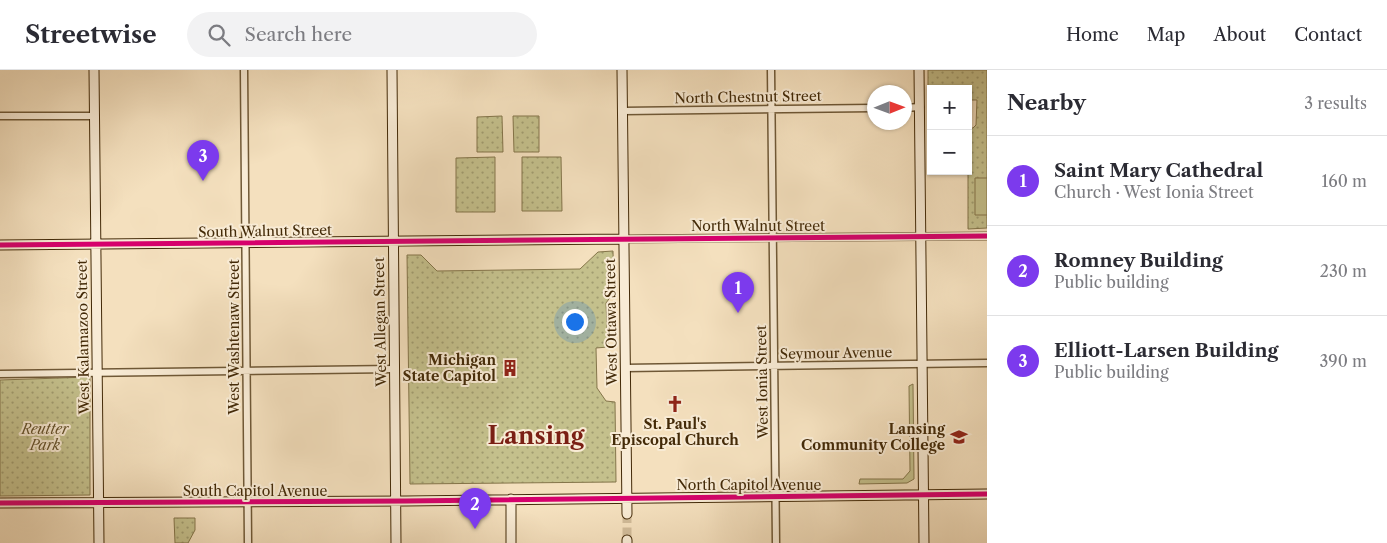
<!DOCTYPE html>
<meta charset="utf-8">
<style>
body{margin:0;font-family:"Libre Caslon Text",serif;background:#f2f2f3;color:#2b2b33}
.controls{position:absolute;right:15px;top:15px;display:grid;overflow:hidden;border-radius:0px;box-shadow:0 1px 4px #0004}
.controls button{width:45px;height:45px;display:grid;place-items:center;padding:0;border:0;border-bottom:1px solid #e1e1e2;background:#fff;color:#2b2b33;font:25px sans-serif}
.compass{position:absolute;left:867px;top:15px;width:45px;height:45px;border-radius:50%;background:#fff;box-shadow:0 1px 4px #0004;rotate:89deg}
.you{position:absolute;left:574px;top:251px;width:18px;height:18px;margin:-12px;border:4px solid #fff;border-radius:50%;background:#1a73e8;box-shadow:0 0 0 8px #1a73e833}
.badge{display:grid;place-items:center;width:32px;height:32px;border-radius:50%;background:#7c3aed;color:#fff;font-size:16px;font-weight:700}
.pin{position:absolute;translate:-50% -41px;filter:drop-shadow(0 1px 2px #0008)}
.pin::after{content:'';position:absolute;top:26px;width:18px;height:15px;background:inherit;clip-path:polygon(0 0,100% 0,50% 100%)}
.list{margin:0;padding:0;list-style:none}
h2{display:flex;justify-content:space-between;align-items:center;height:65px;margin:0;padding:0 20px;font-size:21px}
h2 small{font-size:16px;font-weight:400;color:#7c7c81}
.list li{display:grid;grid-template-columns:32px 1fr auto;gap:15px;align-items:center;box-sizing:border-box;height:90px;padding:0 20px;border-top:1px solid #e1e1e2}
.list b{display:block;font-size:19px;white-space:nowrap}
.list p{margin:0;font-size:16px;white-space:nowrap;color:#7c7c81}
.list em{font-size:16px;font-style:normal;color:#7c7c81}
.icon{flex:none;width:28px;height:28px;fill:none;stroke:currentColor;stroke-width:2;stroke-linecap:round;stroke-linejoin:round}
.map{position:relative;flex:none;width:987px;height:473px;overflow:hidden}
header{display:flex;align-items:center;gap:30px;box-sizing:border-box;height:70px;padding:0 25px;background:#fff;border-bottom:1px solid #e1e1e2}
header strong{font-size:24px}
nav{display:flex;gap:28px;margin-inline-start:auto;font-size:18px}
.search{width:350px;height:45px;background:#f2f2f3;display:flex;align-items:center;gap:12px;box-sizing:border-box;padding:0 18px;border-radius:28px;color:#7c7c81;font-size:19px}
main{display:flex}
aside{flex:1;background:#fff}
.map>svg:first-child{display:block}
.grass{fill:url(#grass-dots);stroke:#84754a}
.garden{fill:#c4c08c;stroke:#84754a}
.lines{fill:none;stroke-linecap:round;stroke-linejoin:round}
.secondary-tunnel{stroke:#d1bc9a;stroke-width:9;stroke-dasharray:9 4.5;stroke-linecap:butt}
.street-casing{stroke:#6f5836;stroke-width:9}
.secondary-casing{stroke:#432a08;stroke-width:11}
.street{stroke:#f8ebd5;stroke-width:6}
.secondary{stroke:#f8ebd5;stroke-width:9}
.cycleway-casing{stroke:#f8ebd5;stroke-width:8}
.cycleway{stroke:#d6006c;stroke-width:5}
.labels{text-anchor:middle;stroke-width:4;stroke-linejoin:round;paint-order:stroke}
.street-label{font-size:14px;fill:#432a08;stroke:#f8ebd5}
.poi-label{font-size:14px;font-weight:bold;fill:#432a08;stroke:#f8ebd5;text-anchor:end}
.park-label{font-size:14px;font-style:italic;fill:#635029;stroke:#f8ebd5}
.town-label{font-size:24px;font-weight:bold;fill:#7a1f14;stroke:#f8ebd5}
</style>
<header>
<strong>Streetwise</strong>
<div class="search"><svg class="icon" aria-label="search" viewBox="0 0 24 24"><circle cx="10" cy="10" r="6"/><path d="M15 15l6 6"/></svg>Search here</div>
<nav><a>Home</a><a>Map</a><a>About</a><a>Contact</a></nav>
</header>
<main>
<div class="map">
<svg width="987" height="473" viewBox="0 0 987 473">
<defs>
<pattern id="grass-dots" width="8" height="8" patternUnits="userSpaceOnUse" patternTransform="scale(1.25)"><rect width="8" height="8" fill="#c4c08c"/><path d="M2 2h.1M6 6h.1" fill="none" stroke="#a19c70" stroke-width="1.8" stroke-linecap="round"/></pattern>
</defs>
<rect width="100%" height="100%" fill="#f4e0be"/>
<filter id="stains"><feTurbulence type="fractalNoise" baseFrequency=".004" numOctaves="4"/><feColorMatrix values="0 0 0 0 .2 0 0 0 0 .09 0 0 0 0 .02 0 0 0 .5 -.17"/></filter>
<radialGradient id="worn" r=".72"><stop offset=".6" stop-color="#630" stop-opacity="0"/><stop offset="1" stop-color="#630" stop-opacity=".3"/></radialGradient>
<path class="grass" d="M928,0H987V158L968,159V58H973L976,55L977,30H968V19H931V30H928Z
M502,46L503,82H477V47Z
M513,46H539V82H514Z
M495,87V142H456V88Z
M522,87H561L562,141H522Z
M613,181L614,222L606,233L608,277L596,278L597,318L606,331L615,332L616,412L410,414L407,185H421L437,201L580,199L598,182Z
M90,307V425L0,426V310Z
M174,448H195V460L188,473H175Z"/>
<path class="garden" d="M975,108H987V145H975Z
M913,314L914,409L907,413L859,414L860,409H903L910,401L909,316Z"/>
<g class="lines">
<path class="secondary-tunnel" d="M627,444V470"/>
<g class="street-casing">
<path id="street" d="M244,0L248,473
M771,0L776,473
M904,38L920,37
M623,41L874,38
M0,46H95
M624,169L987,166
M625,298L987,293
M0,304L395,299"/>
</g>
<g class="secondary-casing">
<path id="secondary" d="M94,0L99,473
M392,0L396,473
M622,0L627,444
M919,0L924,473
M0,175L624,169
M511,429V473
M0,433L406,431L987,424
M627,470V473"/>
</g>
<use href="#street" class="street"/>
<use href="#secondary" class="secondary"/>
<g class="cycleway-casing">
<path id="cycleway" d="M0,175L987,166
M0,433L406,431L987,424"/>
</g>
<use href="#cycleway" class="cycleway"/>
</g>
<defs>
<g id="building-bare" transform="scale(1.35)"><path d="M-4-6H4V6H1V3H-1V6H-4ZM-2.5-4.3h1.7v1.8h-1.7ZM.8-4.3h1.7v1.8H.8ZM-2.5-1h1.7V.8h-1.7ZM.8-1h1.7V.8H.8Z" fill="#8f2418" stroke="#f8ebd5" stroke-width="2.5" paint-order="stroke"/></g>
<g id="church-bare" transform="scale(1.35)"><path d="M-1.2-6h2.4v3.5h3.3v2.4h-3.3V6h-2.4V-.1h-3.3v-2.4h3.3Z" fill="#8f2418" stroke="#f8ebd5" stroke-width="2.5" paint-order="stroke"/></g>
<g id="university-bare" transform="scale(1.35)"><path d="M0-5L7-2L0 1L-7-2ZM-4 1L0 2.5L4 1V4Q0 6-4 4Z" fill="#8f2418" stroke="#f8ebd5" stroke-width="2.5" paint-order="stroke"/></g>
</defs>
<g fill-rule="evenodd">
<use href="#building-bare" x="510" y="298"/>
<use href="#church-bare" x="675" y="334"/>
<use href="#university-bare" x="959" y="367"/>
</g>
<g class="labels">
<g class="street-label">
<text transform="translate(748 27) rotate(-1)" y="5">North Chestnut Street</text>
<text x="758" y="161">North Walnut Street</text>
<text transform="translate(265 161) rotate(-1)" y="5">South Walnut Street</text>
<text transform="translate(380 252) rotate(-91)" y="5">West Allegan Street</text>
<text transform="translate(611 252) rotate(-91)" y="5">West Ottawa Street</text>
<text transform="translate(83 267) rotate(-91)" y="5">West Kalamazoo Street</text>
<text transform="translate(234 267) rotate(-90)" y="5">West Washtenaw Street</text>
<text transform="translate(836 283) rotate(-1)" y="5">Seymour Avenue</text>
<text transform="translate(762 312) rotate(-91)" y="5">West Ionia Street</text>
<text x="749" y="420">North Capitol Avenue</text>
<text x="255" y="426">South Capitol Avenue</text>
</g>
<g class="poi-label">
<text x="496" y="295">Michigan<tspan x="496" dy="16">State Capitol</tspan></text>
<text x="675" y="359" text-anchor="middle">St. Paul's<tspan x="675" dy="16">Episcopal Church</tspan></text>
<text x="945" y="364">Lansing<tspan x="945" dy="16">Community College</tspan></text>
</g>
<g class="park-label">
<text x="45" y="364">Reutter<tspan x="45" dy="16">Park</tspan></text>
</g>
<g class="town-label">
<text x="536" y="374">Lansing</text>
</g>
</g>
<rect width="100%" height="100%" filter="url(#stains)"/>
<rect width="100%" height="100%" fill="url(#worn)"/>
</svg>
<div class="controls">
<button>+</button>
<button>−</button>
</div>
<svg class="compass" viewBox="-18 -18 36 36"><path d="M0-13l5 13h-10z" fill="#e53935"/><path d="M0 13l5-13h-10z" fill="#7c7c81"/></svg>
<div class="you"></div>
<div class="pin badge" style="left:738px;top:243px">1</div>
<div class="pin badge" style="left:475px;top:459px">2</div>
<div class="pin badge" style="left:203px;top:111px">3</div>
</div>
<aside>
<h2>Nearby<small>3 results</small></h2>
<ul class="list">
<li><span class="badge">1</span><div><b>Saint Mary Cathedral</b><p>Church · West Ionia Street</p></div><em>160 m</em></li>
<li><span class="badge">2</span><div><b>Romney Building</b><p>Public building</p></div><em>230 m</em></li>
<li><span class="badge">3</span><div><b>Elliott-Larsen Building</b><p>Public building</p></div><em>390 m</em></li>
</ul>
</aside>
</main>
